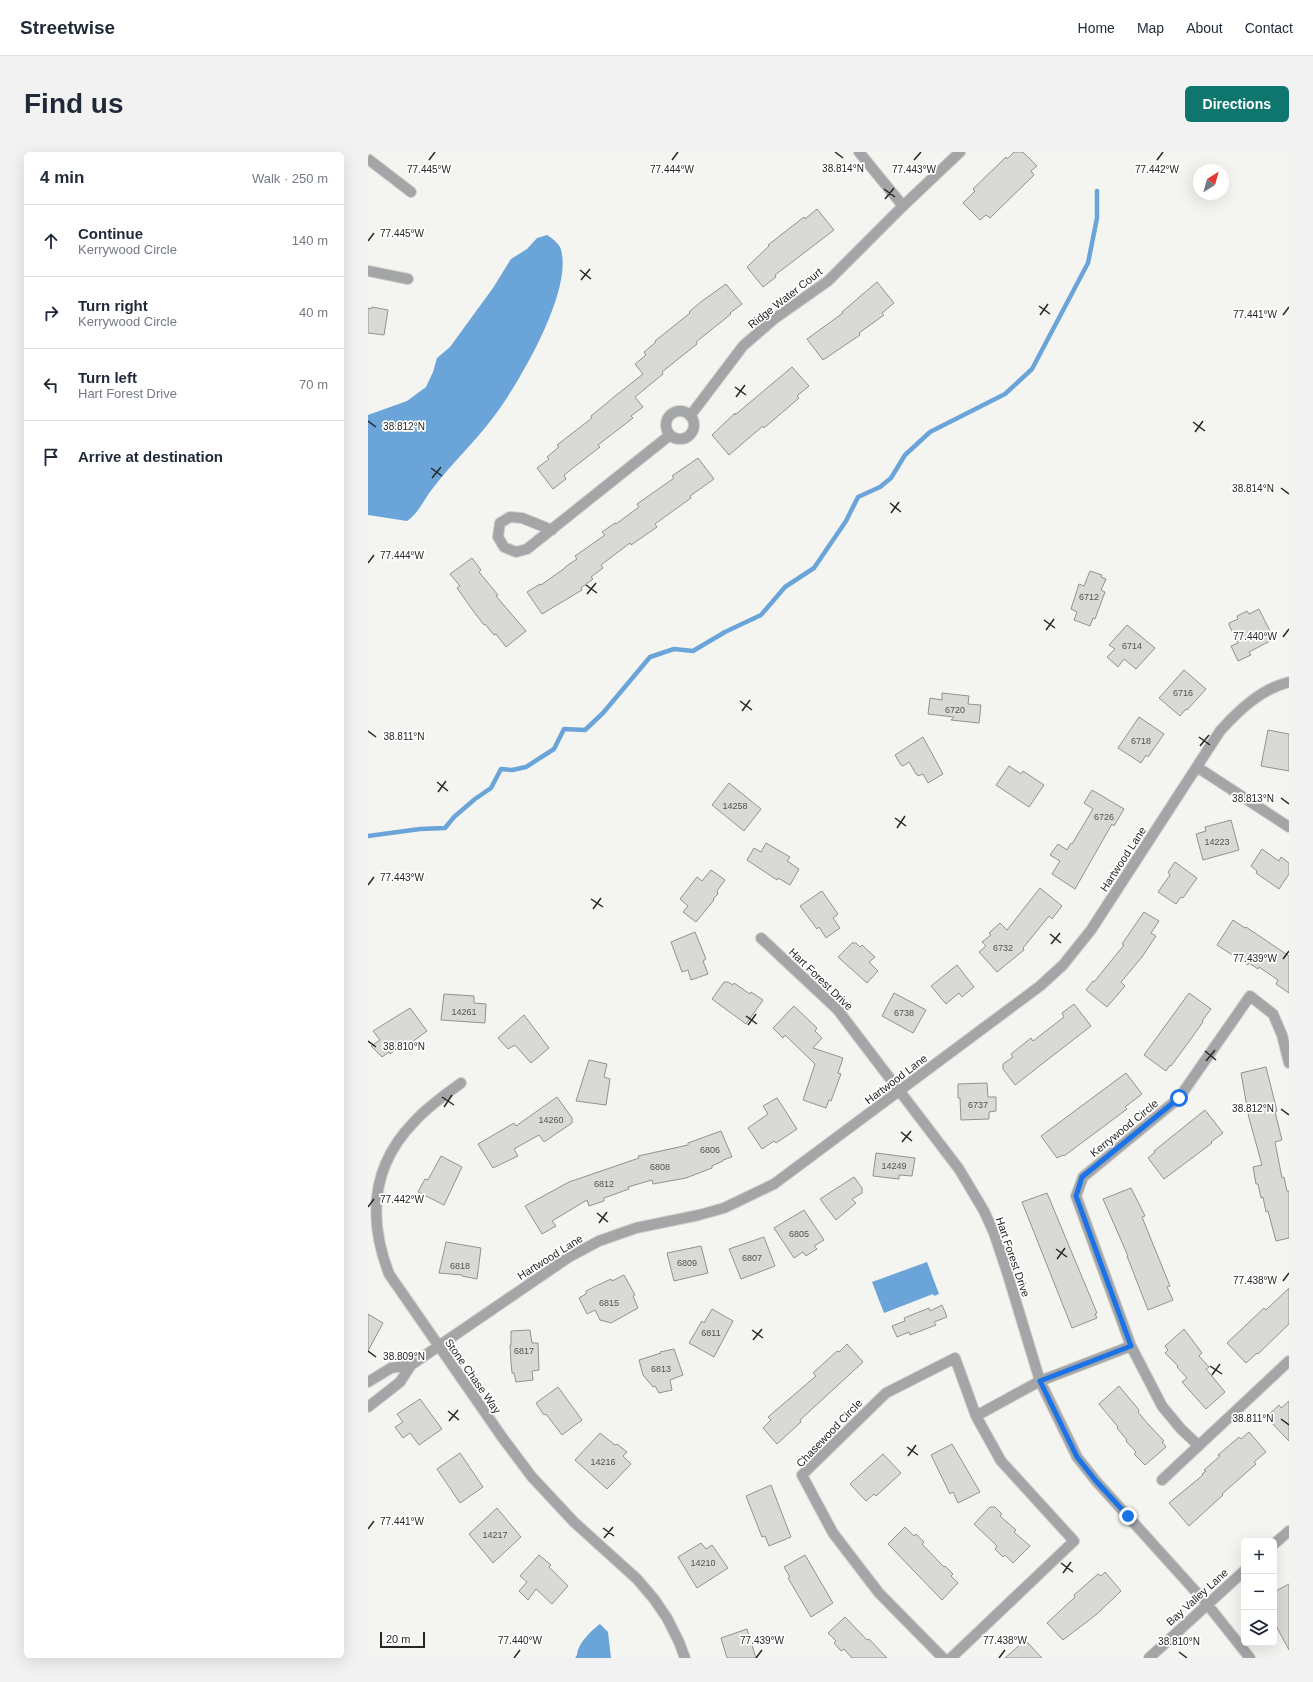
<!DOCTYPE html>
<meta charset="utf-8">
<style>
body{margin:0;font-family:Helvetica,sans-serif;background:#f2f2f3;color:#1f2937}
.controls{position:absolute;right:12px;bottom:12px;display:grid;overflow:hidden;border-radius:6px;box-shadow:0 4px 16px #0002}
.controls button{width:36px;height:36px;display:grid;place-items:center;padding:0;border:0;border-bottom:1px solid #e0e1e3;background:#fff;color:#1f2937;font:20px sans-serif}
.compass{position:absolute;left:825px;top:12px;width:36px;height:36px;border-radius:50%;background:#fff;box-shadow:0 4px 16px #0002;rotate:37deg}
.scale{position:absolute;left:12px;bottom:10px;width:45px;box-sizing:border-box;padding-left:4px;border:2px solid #262725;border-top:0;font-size:11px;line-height:14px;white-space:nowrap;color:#262725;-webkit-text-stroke:3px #fff;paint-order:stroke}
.stop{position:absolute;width:12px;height:12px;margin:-9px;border:3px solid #1a73e8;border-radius:50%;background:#fff}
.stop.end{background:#1a73e8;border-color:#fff;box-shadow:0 1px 4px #0008}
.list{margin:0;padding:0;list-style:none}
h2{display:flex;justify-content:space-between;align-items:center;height:52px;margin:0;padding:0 16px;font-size:17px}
h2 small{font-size:13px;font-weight:400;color:#747a83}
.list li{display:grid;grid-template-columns:26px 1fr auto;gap:12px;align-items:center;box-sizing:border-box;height:72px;padding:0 16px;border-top:1px solid #e0e1e3}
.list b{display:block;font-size:15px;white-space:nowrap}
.list p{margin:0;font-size:13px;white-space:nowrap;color:#747a83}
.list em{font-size:13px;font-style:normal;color:#747a83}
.icon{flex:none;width:22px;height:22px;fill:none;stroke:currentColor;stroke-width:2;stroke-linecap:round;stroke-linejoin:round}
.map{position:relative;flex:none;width:921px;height:1506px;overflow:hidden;border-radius:6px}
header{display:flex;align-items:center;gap:24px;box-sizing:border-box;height:56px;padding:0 20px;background:#fff;border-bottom:1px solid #e0e1e3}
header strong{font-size:19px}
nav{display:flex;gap:22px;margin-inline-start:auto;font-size:14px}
.intro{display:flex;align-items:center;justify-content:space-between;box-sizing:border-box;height:96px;padding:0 24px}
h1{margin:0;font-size:28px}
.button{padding:10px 18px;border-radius:6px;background:#0f766e;color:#fff;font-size:14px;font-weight:700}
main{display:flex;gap:24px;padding:0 24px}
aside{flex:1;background:#fff;border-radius:6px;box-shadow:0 4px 16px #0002}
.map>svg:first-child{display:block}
.water{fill:#6aa4d8}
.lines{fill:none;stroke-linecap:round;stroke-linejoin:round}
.stream{stroke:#6aa4d8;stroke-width:4.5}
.building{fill:#d9dad6;stroke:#91938f}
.minor-casing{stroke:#cfd0cc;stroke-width:12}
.minor{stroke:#a3a5a6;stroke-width:10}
.route{stroke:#1a73e8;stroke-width:5}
.ticks{fill:none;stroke:#262725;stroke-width:1.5}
.labels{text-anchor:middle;stroke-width:3.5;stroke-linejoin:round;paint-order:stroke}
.number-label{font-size:9px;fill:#535451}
.street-label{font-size:11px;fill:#262725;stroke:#fff}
.ticks-label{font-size:10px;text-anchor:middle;fill:#262725;stroke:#fff;stroke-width:3.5;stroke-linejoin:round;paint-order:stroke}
</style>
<header>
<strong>Streetwise</strong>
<nav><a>Home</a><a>Map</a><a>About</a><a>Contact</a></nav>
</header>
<div class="intro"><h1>Find us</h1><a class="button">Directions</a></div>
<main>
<aside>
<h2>4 min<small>Walk · 250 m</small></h2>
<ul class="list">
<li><svg class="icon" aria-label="ahead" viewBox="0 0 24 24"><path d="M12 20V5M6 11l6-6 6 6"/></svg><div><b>Continue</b><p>Kerrywood Circle</p></div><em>140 m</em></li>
<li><svg class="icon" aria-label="right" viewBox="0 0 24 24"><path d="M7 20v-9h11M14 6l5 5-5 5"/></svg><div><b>Turn right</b><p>Kerrywood Circle</p></div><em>40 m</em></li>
<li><svg class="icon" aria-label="left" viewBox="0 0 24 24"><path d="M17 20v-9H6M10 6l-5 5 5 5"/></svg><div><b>Turn left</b><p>Hart Forest Drive</p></div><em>70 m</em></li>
<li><svg class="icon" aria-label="arrive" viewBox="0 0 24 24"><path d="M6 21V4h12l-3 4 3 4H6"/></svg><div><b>Arrive at destination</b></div></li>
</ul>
</aside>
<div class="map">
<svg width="921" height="1506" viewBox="0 0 921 1506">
<rect width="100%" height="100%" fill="#f4f5f1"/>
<path class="water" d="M179,83C184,86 189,90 192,95C208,135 149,235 124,267C106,291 83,312 65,336C56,347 51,361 39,369L0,363V263L39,249L58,235L65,220L69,206L82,195L125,136L143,107L159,97L169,86Z
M559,1110L571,1142L566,1144L565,1142L516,1161L504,1130Z
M232,1472L240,1480L243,1506H207L209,1503C210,1491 223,1479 232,1472Z"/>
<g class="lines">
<path class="stream" d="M0,684L52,677L77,676L86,665L107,647L123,636L133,617L144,618L158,615L186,597L196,577L217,578L235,561L282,505L306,497L325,499L357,480L393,463L417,435L446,416L478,369L490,345L512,335L523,326L537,303L562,280L637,242L664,217L720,111L729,66V39"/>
</g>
<path class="building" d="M646,0H655L669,14L663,19L666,23L622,66L618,63L612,68L595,51L607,39L605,37L638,5L639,7Z
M449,57L466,78L407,123L408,125L395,135L379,115L401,94L400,93L436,65L437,67Z
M509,130L526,151L514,161L516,163L491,181L492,183L455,208L439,187L475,161L474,160Z
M358,132L374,152L362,161L363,162L328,190L329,192L294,220L295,222L267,245L275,255L263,264L265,266L230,293L232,295L196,323L198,327L185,337L169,316L181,307L179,305L191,295L189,293L224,266L223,264L246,245L275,222L267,212L278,203L276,200L288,190L287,189L322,161L321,160L334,149Z
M4,155L20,158L16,183L0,181V156L3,157Z
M424,215L441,234L429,244L431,246L396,276L395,274L361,303L344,283L367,261V263Z
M330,306L346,327L322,344L323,346L287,372L289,375L263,393L262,391L233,413L235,416L223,425L225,427L213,436L214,438L174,462L159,440L172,432L173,433L197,416V415L209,407L207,404L237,383L234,380L247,371L248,372L271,355L269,352L306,326L304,324Z
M104,406L113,418L111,420L130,443L128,444L158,479L138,495L128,482L126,483L117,472L116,473L106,460L89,436L92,434L82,422Z
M722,419L734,423L733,425L738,427L733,438L737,440L727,467L725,466L722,474L706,468L709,460L703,457L711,432L716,434Z
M891,457L906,487L881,500L883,503L870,509L863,494L870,491L861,473V471L870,467L869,464L879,459L881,462Z
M759,473L787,496L768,517L756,507L750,515L739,505L747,497L741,493Z
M816,518L838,537L819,558L818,557L812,564L791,546Z
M574,541L601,544L600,552L613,553L611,571L583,568L586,565L560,562L562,546L574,548Z
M771,565L796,582L780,605L778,603L773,611L750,596Z
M900,578L921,582V619L893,614Z
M555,585L575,622L560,631L555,622L550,624L549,622H548L541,610L535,614L533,613L527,603Z
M641,614L653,622L655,619L676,633L661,655L628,633Z
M361,631L393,657L376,679L344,653Z
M724,638L756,657L746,674L744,672L707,737L684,722L692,709L682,703L690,692L699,698L703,691L704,692L725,657L716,651Z
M863,668L871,698L835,708L828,682L838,679L837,675Z
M398,691L422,705L419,709L431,717L422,733L410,726L409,728L379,708L386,696L393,700Z
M894,697L911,709L913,705L921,711V722L911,737L888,721L889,719L883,714Z
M807,710L829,726L815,746L813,745L808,752L790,740L802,723L800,720Z
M343,718L357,728L349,739L350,742L345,747L346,748L328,770L315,760L320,754L312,747L329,725L334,729Z
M672,736L694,754L684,767L681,764L655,796L656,798L629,820L611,800L618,794L614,790L623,783L621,781L632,771L639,778Z
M454,739L470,762L465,766L472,776L458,786L451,775L449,777L432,754Z
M776,760L791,769L783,781L788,784L774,805L753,830L757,834L739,855L718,838L725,829L726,830L756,793L754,792Z
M865,768L877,776L878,775L921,804V841L908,832L910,828L891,815L890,817L881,811L880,813L849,793Z
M327,780L338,807L335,809L340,822L323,828L320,818L314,820L303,790Z
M484,791H488L492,795L494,793L507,805L501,810L510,819L499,831L470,805Z
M589,813L606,835L594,845L591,841L578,852L563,834Z
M356,830H360L365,833L366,831L382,842L383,840L395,848L378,872L344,847Z
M526,841L558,858L545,881L514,864Z
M821,841L843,857L834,869L835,870L817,895L803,914L802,913L798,919L776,903Z
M76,842L106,844V851L118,852L117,871L73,868Z
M706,852L723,874L647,933L635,917V912L645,905L643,902L663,886L665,889L696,865L694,861Z
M426,854L449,876L447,879L454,886L445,896L475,906L470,921L473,922L463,949L461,948L458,956L435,948L447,912L417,883L415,886L405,876Z
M42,856L59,879L32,899L30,896L22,902L21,900L14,905L3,894L12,888L5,879Z
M156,863L181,896L163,911L147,893L140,897L130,886Z
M221,908L239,912L236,925L242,927L238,953L208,949Z
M898,915L909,959L907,960L914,988L907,990L914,1026L916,1025L919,1039H921V1086L908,1089L900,1059L898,1060L895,1045L893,1046L890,1032H888L885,1015L894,1013L881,966L873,921Z
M758,921L774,942L757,955L759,957L735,975L696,1004L695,1003L689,1006L673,984Z
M619,931L620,945H628V959L621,960V967L593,968L592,946H590V932Z
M189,945L204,966V971L176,990L171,983L146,997L150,1004L125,1016L110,992L146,971L148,974Z
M409,946L429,977L408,991L406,989L394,997L380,976L400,962L395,954Z
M837,958L855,981L843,990L844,991L796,1027L780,1006L787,1000L786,999Z
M353,979L364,1005L355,1008V1009L344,1014V1016L318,1026L285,1032L284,1028L260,1035L261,1037L236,1046V1049L221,1054L219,1048L184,1069L188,1074L174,1082L157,1054L201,1030L271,1006L270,1004L320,993V991Z
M508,1001L547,1006L544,1024L531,1023V1027L505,1024Z
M73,1004L94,1015L76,1053L50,1040L57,1027L60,1028Z
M486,1025L494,1036V1041L484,1047L488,1051L468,1068L452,1047Z
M763,1036L777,1064L774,1065L802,1134L799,1135L805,1148L780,1158L759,1104H760L735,1047Z
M679,1041L729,1161L727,1162L729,1166L704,1176L654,1050Z
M436,1058L456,1088L446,1094L449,1097L438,1104L435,1100L426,1106L406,1076Z
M396,1085L407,1114L373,1127L361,1097Z
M78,1090L113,1096L109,1127L94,1124V1123L71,1121Z
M333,1094L340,1121L306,1129L299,1101Z
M256,1123L267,1143L265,1144L270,1156L243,1171L232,1168L227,1158L219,1162L211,1146L218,1142V1139L228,1134L243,1127L244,1129Z
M921,1136V1172L890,1202L889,1201L878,1211L859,1191L896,1156L898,1158Z
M574,1153L579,1165L566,1170L568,1173L542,1183L541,1180L529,1185L524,1174L537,1169L536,1166L561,1156L562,1159Z
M344,1157L365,1169L346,1205L321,1191L334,1169L336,1171Z
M0,1162L15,1171L0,1199Z
M816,1177L834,1201L831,1204L841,1215L838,1217L857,1240L838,1257L814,1230L819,1226L809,1215L810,1214L797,1201L800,1198L797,1194Z
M162,1178L164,1191H170L171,1218L164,1219L165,1228L148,1230L146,1221H144L143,1210L142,1193H143V1179Z
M479,1192L495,1210L432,1268L433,1270L409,1292L395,1276L403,1268L400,1265L448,1224L445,1221L469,1199L471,1200Z
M306,1197L315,1223L302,1228L304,1238L291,1241L287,1234L285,1235L275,1223L271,1208L293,1201L292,1200Z
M751,1234L771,1258L770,1260L779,1271L796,1289L794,1290L798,1295L777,1313L766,1302L768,1300L758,1289L759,1288L749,1276L750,1275L731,1252Z
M190,1235L214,1268L194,1283L178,1262L176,1263L168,1251Z
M52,1247L74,1277L51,1293L42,1281L35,1286L27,1275L35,1270L29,1262Z
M921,1249V1289L898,1265L911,1253L913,1256Z
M881,1280L898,1300L886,1310L888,1312L854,1342L855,1343L821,1374L801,1351L835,1323L834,1322L838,1319L836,1318L852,1304L850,1303L871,1285L873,1287Z
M232,1281L247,1293L249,1292L259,1300L255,1304L263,1312L239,1337L207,1308Z
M584,1292L612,1340L590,1351L585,1340L582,1342L563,1303Z
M92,1301L115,1335L92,1351L69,1317Z
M515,1302L533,1321L508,1344L506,1342L498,1349L482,1332Z
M403,1333L423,1385L401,1394L397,1384L394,1385L378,1344Z
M622,1355H627L634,1362L632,1364L648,1378L646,1380L662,1394L645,1411L637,1403L635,1405L627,1397L629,1394L606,1372Z
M129,1356L153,1385L125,1411L101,1382Z
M537,1375L546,1384L548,1382L556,1390L554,1392L576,1415L577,1414L585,1422L583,1424L590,1431L574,1448L520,1392Z
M333,1391L338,1397L344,1393L360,1416L329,1436L310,1405Z
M171,1403L183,1413L181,1415L200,1434L184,1452L168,1437L160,1448L151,1439L159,1430L152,1424Z
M437,1403L465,1451L443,1465L420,1426L422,1425L416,1415Z
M737,1420L753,1439L729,1462L695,1488L679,1471L707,1445L706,1443L730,1422L733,1424Z
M921,1432V1498L906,1470V1440Z
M477,1465L499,1488L501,1487L519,1506H484L476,1497L473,1499L466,1491L468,1489L460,1481Z
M379,1477L388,1506H359L353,1486Z
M658,1489L674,1506H637L654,1491L655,1492Z"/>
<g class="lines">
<g class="minor-casing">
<path id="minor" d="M491,0L535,54
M0,7L43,40
M0,119L40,127
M298 273a14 14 0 1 1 28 0a14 14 0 1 1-28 0Z
M322,264L375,194L406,167L460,129L535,54L592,0
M184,378L154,366L142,365L132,371L130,385L136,395L148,400L159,397L302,283
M829,615L921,675
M393,786L469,857L591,1017L616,1059L626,1081L639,1120L672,1229L709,1305L728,1329L839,1452L882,1506
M93,931C77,943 59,955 46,970C3,1014 0,1067 21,1122L134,1285L164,1325L206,1370L269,1427L286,1447L299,1466L311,1490L317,1506
M0,1230L23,1216L43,1213
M0,1255L32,1230L43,1213L201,1105L231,1089L268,1076L331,1063L356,1056L406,1032L672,834L695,813L723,778L852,579C871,558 893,537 921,530
M608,1264L672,1229L763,1194
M831,1294L813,1277L794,1254L763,1194L708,1044L715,1025L811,946L882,844L905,862L914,883L921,911
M794,1328L921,1209
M906,1392L921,1379
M575,1506L511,1441L465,1381L434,1323L518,1241L587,1206L608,1264L633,1309L706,1389L583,1506
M781,1506L876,1419"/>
</g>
<use href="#minor" class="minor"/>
</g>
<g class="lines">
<path class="route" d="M760,1364L728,1329L709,1305L672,1229L763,1194L708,1044L714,1025L811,946"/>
</g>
<path class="ticks" d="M467,0L475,6M61,8L67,0M304,8L310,0M546,8L553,0M789,8L795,0M516,37L527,45M517,47L526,36M0,89L6,81M212,118L223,127M213,128L222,117M671,154L682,162M672,163L680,152M915,163L921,155M367,235L378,243M368,245L377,233M0,269L8,275M825,270L837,279M827,280L835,269M63,316L74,324M64,326L73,315M913,336L921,342M522,351L533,360M523,361L531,350M0,411L6,403M218,433L229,441M219,442L228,431M676,468L687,476M678,478L686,467M915,485L921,477M372,549L384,558M374,559L382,548M0,579L8,585M831,585L842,593M832,594L841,583M69,630L80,639M70,640L78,629M913,646L921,652M527,666L538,674M529,676L537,664M0,733L6,725M223,747L235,755M225,757L233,746M682,782L693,791M683,792L692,781M915,807L921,799M378,864L389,872M380,873L388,862M0,889L8,895M837,899L848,908M838,909L847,898M74,945L86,953M76,955L84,943M913,957L921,963M533,980L544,989M534,990L543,979M0,1055L6,1047M229,1061L240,1070M231,1071L239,1060M688,1097L699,1105M689,1107L697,1096M915,1129L921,1121M384,1178L395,1186M385,1188L394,1177M0,1199L8,1205M842,1214L854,1222M844,1223L852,1212M80,1259L91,1268M913,1267L921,1273M81,1269L90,1258M539,1295L550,1303M540,1304L548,1293M235,1376L246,1384M0,1377L6,1369M236,1386L245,1375M693,1411L705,1420M695,1421L703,1410M811,1500L819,1506M146,1506L152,1498M388,1506L394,1498M631,1506L637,1498"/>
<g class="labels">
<g class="number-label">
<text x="721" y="448">6712</text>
<text x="764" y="497">6714</text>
<text x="815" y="544">6716</text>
<text x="587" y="561">6720</text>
<text x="773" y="592">6718</text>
<text x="367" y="657">14258</text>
<text x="736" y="668">6726</text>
<text x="849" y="693">14223</text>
<text x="635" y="799">6732</text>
<text x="96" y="863">14261</text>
<text x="536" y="864">6738</text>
<text x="610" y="956">6737</text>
<text x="183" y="971">14260</text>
<text x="342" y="1001">6806</text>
<text x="526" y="1017">14249</text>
<text x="292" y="1018">6808</text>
<text x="236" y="1035">6812</text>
<text x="431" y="1085">6805</text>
<text x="384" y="1109">6807</text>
<text x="319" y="1114">6809</text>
<text x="92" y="1117">6818</text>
<text x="241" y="1154">6815</text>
<text x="343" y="1184">6811</text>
<text x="156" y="1202">6817</text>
<text x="293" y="1220">6813</text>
<text x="235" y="1313">14216</text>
<text x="127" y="1386">14217</text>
<text x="335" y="1414">14210</text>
</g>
<g class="street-label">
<text transform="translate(417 146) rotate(-38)" y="4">Ridge Water Court</text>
<text transform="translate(755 707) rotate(-57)" y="4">Hartwood Lane</text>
<text transform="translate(453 827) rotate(44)" y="4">Hart Forest Drive</text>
<text transform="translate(528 927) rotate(-37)" y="4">Hartwood Lane</text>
<text transform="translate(756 976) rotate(-39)" y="4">Kerrywood Circle</text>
<text transform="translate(182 1105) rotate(-32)" y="4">Hartwood Lane</text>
<text transform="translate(645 1105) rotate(71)" y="4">Hart Forest Drive</text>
<text transform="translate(105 1224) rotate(55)" y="4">Stone Chase Way</text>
<text transform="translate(461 1281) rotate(-46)" y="4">Chasewood Circle</text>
<text transform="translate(829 1445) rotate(-42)" y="4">Bay Valley Lane</text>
</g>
</g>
<g class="ticks-label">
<text x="475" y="20">38.814°N</text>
<text x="61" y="21">77.445°W</text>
<text x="304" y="21">77.444°W</text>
<text x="546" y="21">77.443°W</text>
<text x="789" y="21">77.442°W</text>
<text x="34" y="85">77.445°W</text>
<text x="887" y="166">77.441°W</text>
<text x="36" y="278">38.812°N</text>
<text x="885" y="340">38.814°N</text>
<text x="34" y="407">77.444°W</text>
<text x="887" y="488">77.440°W</text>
<text x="36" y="588">38.811°N</text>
<text x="885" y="650">38.813°N</text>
<text x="34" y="729">77.443°W</text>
<text x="887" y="810">77.439°W</text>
<text x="36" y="898">38.810°N</text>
<text x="885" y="960">38.812°N</text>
<text x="34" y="1051">77.442°W</text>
<text x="887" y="1132">77.438°W</text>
<text x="36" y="1208">38.809°N</text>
<text x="885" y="1270">38.811°N</text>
<text x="34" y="1373">77.441°W</text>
<text x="152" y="1492">77.440°W</text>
<text x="394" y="1492">77.439°W</text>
<text x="637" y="1492">77.438°W</text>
<text x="811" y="1493">38.810°N</text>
</g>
</svg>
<div class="controls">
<button>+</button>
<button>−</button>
<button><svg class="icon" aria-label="layers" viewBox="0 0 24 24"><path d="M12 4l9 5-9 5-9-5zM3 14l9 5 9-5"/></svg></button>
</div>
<svg class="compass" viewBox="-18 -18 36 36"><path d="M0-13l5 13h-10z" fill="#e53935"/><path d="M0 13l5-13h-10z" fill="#747a83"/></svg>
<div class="scale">20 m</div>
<div class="stop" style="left:811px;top:946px"></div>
<div class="stop end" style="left:760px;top:1364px"></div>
</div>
</main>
